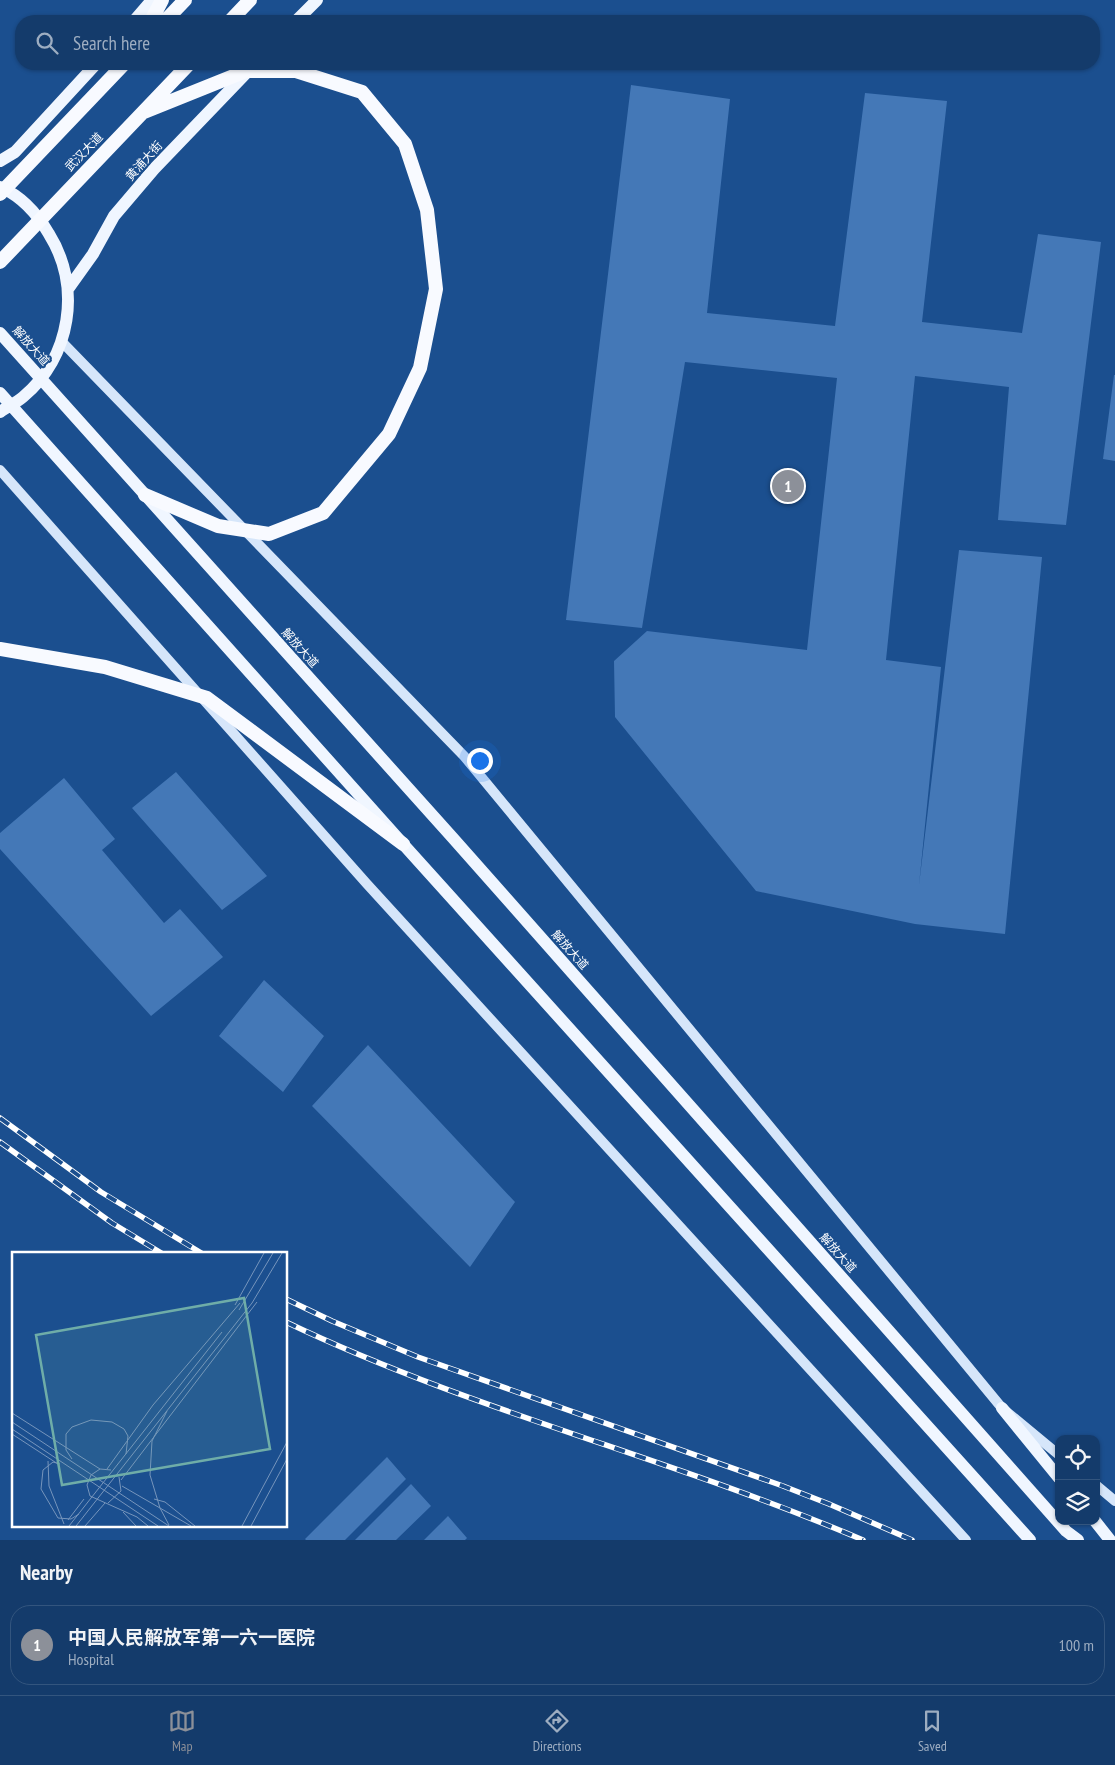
<!DOCTYPE html>
<meta charset="utf-8">
<style>
body{margin:0;font-family:"PT Sans Narrow","Noto Sans SC",sans-serif;background:#1d4271;color:#f1f3f6}
.controls{position:absolute;right:15px;bottom:15px;display:grid;overflow:hidden;border-radius:10px;box-shadow:0 1px 4px #0004}
.controls button{width:45px;height:45px;display:grid;place-items:center;padding:0;border:0;border-bottom:1px solid #33557e;background:#143b6b;color:#f1f3f6;font:25px sans-serif}
.you{position:absolute;left:479px;top:760px;width:18px;height:18px;margin:-12px;border:4px solid #fff;border-radius:50%;background:#1a73e8;box-shadow:0 0 0 8px #1a73e833}
.badge{display:grid;place-items:center;width:32px;height:32px;border-radius:50%;background:#8c9099;color:#fff;font-size:16px;font-weight:700}
.pin{position:absolute;translate:-50% -50%;border:2px solid #fff;box-shadow:0 1px 5px #0006}
.list{margin:0;padding:0;list-style:none}
h2{display:flex;justify-content:space-between;align-items:center;height:65px;margin:0;padding:0 20px;font-size:21px}
h2 small{font-size:16px;font-weight:400;color:#9dadc1}
.list li{display:grid;grid-template-columns:32px 1fr auto;gap:15px;align-items:center;box-sizing:border-box;height:80px;margin:0 10px 10px;padding:0 10px;border:1px solid #33557e;border-radius:20px}
.list b{display:block;font-size:19px;white-space:nowrap}
.list p{margin:0;font-size:16px;white-space:nowrap;color:#9dadc1}
.list em{font-size:16px;font-style:normal;color:#9dadc1}
.icon{flex:none;width:28px;height:28px;fill:none;stroke:currentColor;stroke-width:2;stroke-linecap:round;stroke-linejoin:round}
.map{position:relative;flex:none;width:1115px;height:1540px;overflow:hidden}
.search{position:absolute;background:#143b6b;box-shadow:0 1px 4px #0004;left:15px;right:15px;top:15px;height:55px;display:flex;align-items:center;gap:12px;box-sizing:border-box;padding:0 18px;border-radius:20px;color:#9dadc1;font-size:19px}
.sheet{height:155px;background:#143b6b}
nav{display:flex;justify-content:space-around;align-items:center;box-sizing:border-box;height:70px;border-top:1px solid #33557e;background:#143b6b;font-size:14px;color:#9dadc1}
nav a{display:grid;justify-items:center;gap:2px}
nav .on{color:#8c9099}
.map>svg:first-child{display:block}
.building{fill:#4478b7}
.lines{fill:none;stroke-linecap:round;stroke-linejoin:round}
.secondary{stroke:#d6e6fa;stroke-width:10}
.primary{stroke:#f0f6ff;stroke-width:12}
.trunk{stroke:#f8faff;stroke-width:14}
.rail-casing{stroke:#fff;stroke-width:5.5}
.rail{stroke:#1b4f8f;stroke-width:4;stroke-dasharray:11;stroke-linecap:butt}
.labels{text-anchor:middle;stroke-width:4;stroke-linejoin:round;paint-order:stroke}
.street-label{font-size:12px;fill:#fff;stroke:#1b4f8f}
.inset-road{fill:none;stroke:#7695bc;stroke-width:1}
.view{fill:#6fada8;fill-opacity:0.15;stroke:#6fada8;stroke-width:2.5}
.inset-edge{fill:none;stroke:#fff;stroke-width:2.5}
</style>
<div class="map">
<svg width="1115" height="1540" viewBox="0 0 1115 1540">
<rect width="100%" height="100%" fill="#1b4f8f"/>
<path class="building" d="M631,85L730,99L707,313L835,326L865,93L947,101L922,322L1022,333L1038,234L1101,242L1066,525L998,520L1009,387L915,376L886,660L941,667L919,885L959,550L1042,557L1005,934L915,924L756,891L615,717L614,661L647,631L807,650L837,378L685,362L642,628L566,620Z
M1114,375H1115V461L1103,459Z
M176,772L267,876L222,910L132,808Z
M64,778L115,839L102,850L164,923L180,909L223,957L151,1016L0,849V833Z
M264,980L324,1036L283,1092L219,1036Z
M368,1045L515,1202L470,1267L312,1106Z
M387,1457L406,1479L345,1540H306L305,1539Z
M411,1484L431,1506L396,1540H355Z
M448,1516L467,1538L465,1540H424Z"/>
<g class="lines">
<path class="secondary" d="M62,342L464,756L1002,1408L1059,1455
M0,470L367,884L966,1540
M1096,1485L1115,1501"/>
<path class="primary" d="M134,21L152,0
M296,21L317,0
M0,161L15,152L96,64
M0,187C21,196 38,215 49,234C82,287 71,357 23,397C16,403 7,407 0,412
M68,289L93,254L114,216L154,169L255,64
M0,333L452,837L1066,1531L1078,1540
M0,393L403,844L1030,1540
M1002,1408L1059,1478
M1095,1521L1110,1540"/>
<path class="trunk" d="M151,21L162,0
M165,21L185,0
M230,21L250,0
M144,112L246,71H296L362,92L405,144L427,210L436,289L420,368L389,434L323,513L269,534L218,526L145,495
M0,194L124,64
M0,262L189,64
M0,649L105,667L207,698L403,844"/>
<g class="rail-casing">
<path id="rail" d="M0,1118L101,1192L203,1254
M0,1142L112,1223L163,1254
M286,1299L332,1321L418,1357L783,1486L829,1504L912,1540
M286,1322C472,1411 674,1459 863,1540"/>
</g>
<use href="#rail" class="rail"/>
</g>
<g class="labels">
<g class="street-label">
<text transform="translate(84 152) rotate(-46)" y="4">武汉大道</text>
<text transform="translate(144 161) rotate(-48)" y="4">黄浦大街</text>
<text transform="translate(31 346) rotate(48)" y="4">解放大道</text>
<text transform="translate(300 648) rotate(48)" y="4">解放大道</text>
<text transform="translate(570 950) rotate(48)" y="4">解放大道</text>
<text transform="translate(838 1253) rotate(48)" y="4">解放大道</text>
</g>
</g>
<g transform="translate(12 1252)">
<rect width="275" height="275" fill="#1b4f8f"/>
<path class="inset-road" d="M223,53L252,1M227,58L261,1M155,159L140,189L138,223L148,256L157,273M0,161L88,217M0,170L157,274M0,177L146,274M0,182L46,212M60,207L54,198V182L60,175L79,168L100,170L112,177L116,184L114,202M36,209L37,234L52,272M48,212L41,210L31,218L29,237L46,266L59,267L67,262M95,217L141,153L228,51M99,218L88,217L79,223L75,233L78,244L125,265L136,274M109,228L245,50M110,234L179,274M142,247L153,250L183,274M96,251L109,239L107,225M111,260L124,274M56,268L72,247M57,274L210,80M64,274L240,51L270,1M73,274L93,251M230,274L275,190M239,274L275,207"/>
<path class="view" d="M232,46L258,197L50,233L24,83Z"/>
<rect width="275" height="275" class="inset-edge"/>
</g>
</svg>
<div class="controls">
<button><svg class="icon" aria-label="locate" viewBox="0 0 24 24"><circle cx="12" cy="12" r="6"/><path d="M12 2v4M12 18v4M2 12h4M18 12h4"/></svg></button>
<button><svg class="icon" aria-label="layers" viewBox="0 0 24 24"><path d="M12 4l9 5-9 5-9-5zM3 14l9 5 9-5"/></svg></button>
</div>
<div class="you"></div>
<div class="pin badge" style="left:788px;top:486px">1</div>
<div class="search"><svg class="icon" aria-label="search" viewBox="0 0 24 24"><circle cx="10" cy="10" r="6"/><path d="M15 15l6 6"/></svg>Search here</div>
</div>
<section class="sheet">
<h2>Nearby<small></small></h2>
<ul class="list">
<li><span class="badge">1</span><div><b>中国人民解放军第一六一医院</b><p>Hospital</p></div><em>100 m</em></li>
</ul>
</section>
<nav>
<a class="on"><svg class="icon" aria-label="map" viewBox="0 0 24 24"><path d="M3 6l6-2 6 2 6-2v14l-6 2-6-2-6 2zM9 4v14M15 6v14"/></svg>Map</a>
<a><svg class="icon" aria-label="directions" viewBox="0 0 24 24"><path d="M12 3l9 9-9 9-9-9zM9 14v-3h6M13 9l2 2-2 2"/></svg>Directions</a>
<a><svg class="icon" aria-label="saved" viewBox="0 0 24 24"><path d="M7 4h10v16l-5-4-5 4z"/></svg>Saved</a>
</nav>
